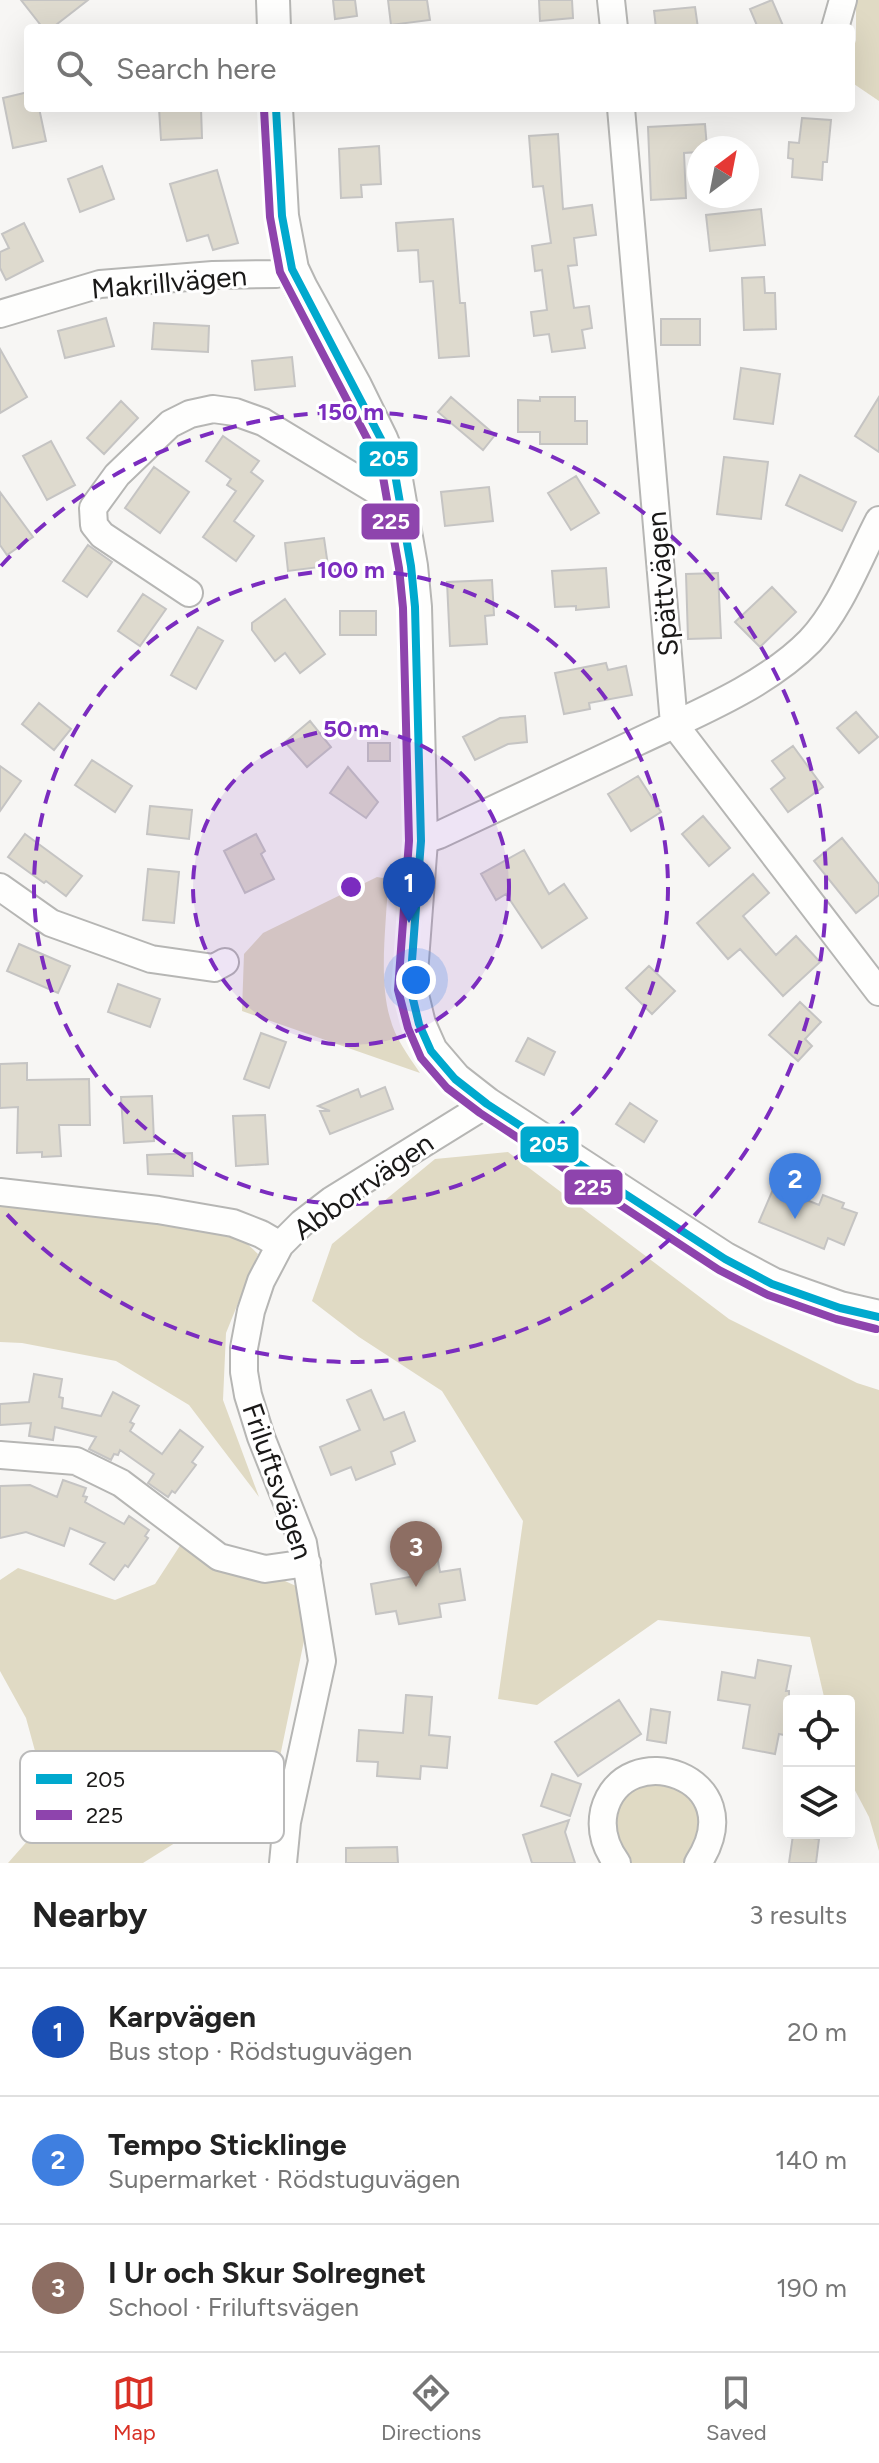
<!DOCTYPE html>
<meta charset="utf-8">
<style>
body{margin:0;font-family:Figtree,sans-serif;background:#f6f6f6;color:#222}
.controls{position:absolute;right:24px;bottom:24px;display:grid;overflow:hidden;border-radius:8px;box-shadow:0 8px 32px #0002}
.controls button{width:72px;height:72px;display:grid;place-items:center;padding:0;border:0;border-bottom:2px solid #e0e0e0;background:#fff;color:#222;font:40px sans-serif}
.compass{position:absolute;left:687px;top:136px;width:72px;height:72px;border-radius:50%;background:#fff;box-shadow:0 8px 32px #0002;rotate:32deg}
.you{position:absolute;left:416px;top:980px;width:28px;height:28px;margin:-20px;border:6px solid #fff;border-radius:50%;background:#1a73e8;box-shadow:0 0 0 12px #1a73e833}
.badge{display:grid;place-items:center;width:52px;height:52px;border-radius:50%;background:#d93025;color:#fff;font-size:26px;font-weight:700}
.pin{position:absolute;translate:-50% -66px;filter:drop-shadow(0 2px 4px #0008)}
.pin::after{content:'';position:absolute;top:42px;width:28px;height:24px;background:inherit;clip-path:polygon(0 0,100% 0,50% 100%)}
.list{margin:0;padding:0;list-style:none}
h2{display:flex;justify-content:space-between;align-items:center;height:104px;margin:0;padding:0 32px;font-size:34px}
h2 small{font-size:26px;font-weight:400;color:#767676}
.list li{display:grid;grid-template-columns:52px 1fr auto;gap:24px;align-items:center;box-sizing:border-box;height:128px;padding:0 32px;border-top:2px solid #e0e0e0}
.list b{display:block;font-size:30px;white-space:nowrap}
.list p{margin:0;font-size:26px;white-space:nowrap;color:#767676}
.list em{font-size:26px;font-style:normal;color:#767676}
.icon{flex:none;width:44px;height:44px;fill:none;stroke:currentColor;stroke-width:2;stroke-linecap:round;stroke-linejoin:round}
.map{position:relative;flex:none;width:879px;height:1863px;overflow:hidden}
.search{position:absolute;background:#fff;box-shadow:0 8px 32px #0002;left:24px;right:24px;top:24px;height:88px;display:flex;align-items:center;gap:20px;box-sizing:border-box;padding:0 28px;border-radius:8px;color:#767676;font-size:30px}
.sheet{height:488px;background:#fff}
nav{display:flex;justify-content:space-around;align-items:center;box-sizing:border-box;height:112px;border-top:2px solid #e0e0e0;background:#fff;font-size:22px;color:#767676}
nav a{display:grid;justify-items:center;gap:4px}
nav .on{color:#d93025}
.map>svg:first-child{display:block}
.green{fill:#e0dac4}
.building{fill:#dedace;stroke:#c5c4c3;stroke-width:2}
.lines{fill:none;stroke-linecap:round;stroke-linejoin:round}
.minor-casing{stroke:#b6b6b4;stroke-width:30}
.tertiary-casing{stroke:#b6b6b4;stroke-width:36}
.minor{stroke:#fefefd;stroke-width:26}
.tertiary{stroke:#fefefd;stroke-width:32}
.bus-1-casing{stroke:#fff;stroke-width:14}
.bus-2-casing{stroke:#fff;stroke-width:14}
.bus-1{stroke:#00a9ce;stroke-width:8}
.bus-2{stroke:#8e44ad;stroke-width:8}
.ring{fill:none;stroke:#7b2cbf;stroke-width:4;stroke-dasharray:14 10}
.labels{text-anchor:middle;stroke-width:6;stroke-linejoin:round;paint-order:stroke}
.street-label{font-size:28px;fill:#1a1918;stroke:#fff}
.key{fill:#fff;stroke:#bababa;stroke-width:2}
.key-label{font-size:22px;fill:#1a1918}
.centre{fill:#7b2cbf;stroke:#fff;stroke-width:4}
.ring-label{font-size:24px;text-anchor:middle;font-weight:bold;fill:#7b2cbf;stroke:#fff;stroke-width:6;stroke-linejoin:round;paint-order:stroke}
.line-badge{stroke:#fff;stroke-width:3}
.badge-label{font-size:22px;text-anchor:middle;font-weight:bold;fill:#fff}
</style>
<div class="map">
<svg width="879" height="1863" viewBox="0 0 879 1863">
<rect width="100%" height="100%" fill="#f7f6f4"/>
<path class="green" d="M856,0H879V101L851,82V57L856,40Z
M377,877L388,879C387,921 378,977 390,1018C395,1038 408,1055 420,1073L242,1011L244,954L263,933Z
M508,1152L729,1319L857,1383L879,1390V1851L869,1817L849,1779V1701H825L810,1637L658,1620L537,1705L498,1699L523,1521L442,1391L359,1337L312,1301L332,1244L435,1159Z
M0,1201L155,1220L241,1238L258,1254L226,1333L223,1400L259,1497L189,1405L116,1361L22,1343L0,1342Z
M183,1541L259,1578L285,1581L296,1586L305,1636L277,1771L194,1831L143,1863H8L52,1813L26,1718L0,1671V1580L18,1568L115,1600L155,1584Z
M665,1782L690,1795L702,1821L687,1860L682,1863H632C625,1856 616,1848 615,1837C612,1819 617,1797 634,1788C643,1783 656,1783 665,1782Z"/>
<path class="building" d="M21,0H88L52,28H43Z
M333,0H355L357,16L335,19Z
M388,0H427L430,20L391,25Z
M539,0H572L573,18L540,21Z
M772,0L784,28H758L750,9Z
M695,7L698,28H656L654,11Z
M28,92V108H39L46,141L13,148L3,98Z
M159,108H201L202,138L161,140Z
M802,118L831,120L827,162H823L822,180L792,177L793,159L788,158L789,142L799,143Z
M705,124L707,148H699V152L684,153L686,198L651,200L648,127Z
M558,134L563,209L592,205L596,235L574,238L577,265L568,266L574,308L589,306L592,328L582,330L585,348L552,352L549,334L534,336L531,312L547,310L542,270L535,271L532,246L551,243L543,186L533,187L529,136Z
M379,146L381,184L361,185L362,197L341,198L339,149Z
M102,166L114,199L80,212L68,179Z
M217,170L238,243L213,250L208,235L187,241L170,184Z
M761,209L765,245L710,251L706,215Z
M453,219L460,303H465L469,356L439,358L433,281L420,282L418,250L398,251L396,223Z
M24,223L43,261L6,280L0,268V252L9,248L2,234Z
M764,277L765,293H775L776,329L744,330L742,278Z
M106,318L114,346L65,358L58,331Z
M661,319H700V345H661Z
M154,323L209,326L208,352L152,349Z
M0,349L27,397L0,413Z
M292,357L295,386L255,390L252,361Z
M741,368L780,374L773,424L734,419Z
M451,397L495,435L483,450L438,412Z
M540,397H575V421H587V444H540V432H518V400L540,401Z
M879,397V452L855,436Z
M121,401L138,418L104,454L87,438Z
M223,436L259,461L251,472L263,481L234,521L254,536L236,561L203,537L236,491L227,485L231,479L206,461Z
M51,441L75,485L47,500L23,456Z
M724,457L768,462L761,519L717,514Z
M154,467L189,492L160,533L125,508Z
M800,475L856,502L842,531L786,505Z
M576,476L599,513L571,530L548,493Z
M489,487L493,521L445,526L441,492Z
M0,492L33,537L7,555L0,545Z
M324,538L328,566L288,571L285,543Z
M88,545L112,562L87,597L63,581Z
M606,568L609,607L576,610V606L555,607L552,571Z
M718,573L721,638L688,639L686,574Z
M492,580L494,615L485,616L487,644L450,646L447,582Z
M772,587L796,612L760,647L735,622Z
M143,594L166,609L140,646L118,631Z
M285,599L325,654L300,673L285,653L275,661L252,630V623Z
M340,611H376V635H340Z
M198,627L223,641L196,689L171,675Z
M606,663L608,670L626,666L632,695L589,703L590,709L564,714L555,673Z
M39,703L71,729L54,750L22,724Z
M856,712L878,737L859,753L837,728Z
M525,716L527,742L508,744L475,760L463,737L500,718Z
M310,721L331,747L307,767L285,742Z
M368,743H390V761H368Z
M793,746L823,787L788,812L771,789L785,778L772,761Z
M92,760L132,786L115,812L75,785Z
M0,766L21,781L0,811Z
M348,767L378,802L366,818L330,793Z
M638,776L661,812L631,831L608,794Z
M150,806L192,810L189,839L147,834Z
M703,816L730,848L709,866L682,834Z
M25,834L82,876L66,896L46,881L44,883L8,857Z
M256,834L265,851L261,854L274,879L245,893L224,851Z
M842,838L879,884V895L856,913L814,861Z
M524,850L549,894L564,884L587,918L542,948L506,894L496,900L481,874Z
M148,869L179,872L174,923L143,920Z
M753,874L769,893L743,916L776,955L796,936L820,962L783,996L740,949L728,959L697,923Z
M19,944L70,966L58,993L7,971Z
M649,966L675,991L652,1014L626,988Z
M118,984L160,999L150,1027L108,1012Z
M800,1002L821,1022L805,1039L812,1046L798,1061L769,1035Z
M261,1033L286,1042L269,1088L244,1079Z
M528,1038L555,1052L544,1075L516,1061Z
M27,1063V1080L89,1079L90,1125H59L61,1156L42,1157V1152L17,1153L18,1107L0,1108V1064Z
M385,1087L393,1109L330,1134L320,1111H330L318,1106L358,1089L361,1097Z
M152,1096L154,1141L124,1143L121,1097Z
M630,1103L657,1121L644,1142L616,1124Z
M265,1115L268,1164L236,1166L233,1116Z
M192,1153L193,1176L148,1174L147,1155Z
M774,1187L819,1205L823,1195L844,1203L842,1208L857,1213L844,1245L828,1238L824,1249L759,1222Z
M34,1374L62,1379L59,1397L63,1398L62,1408L101,1416L113,1392L139,1406L130,1422L134,1424L130,1431L162,1454L180,1430L203,1447L192,1462L196,1465L175,1493L172,1491L168,1497L148,1483L154,1474L120,1450L118,1455L114,1454L111,1460L89,1449L96,1437L55,1427L53,1440L29,1436L31,1423L0,1425V1404L29,1402Z
M371,1390L384,1420L404,1412L415,1441L391,1452L395,1464L356,1480L351,1467L331,1475L320,1447L360,1430L347,1400Z
M63,1480L86,1488L83,1496L87,1497L85,1502L124,1524L129,1516L149,1530L145,1536L148,1538L128,1567L125,1565L114,1580L90,1564L105,1543L70,1528L64,1546L26,1532L0,1538V1486L30,1485L57,1497Z
M434,1539L440,1572L460,1569L465,1600L439,1604L441,1617L399,1624L396,1611L376,1614L371,1584L415,1576L408,1544Z
M758,1660L791,1666L786,1691H789V1736L779,1734L775,1754L743,1748L750,1705L718,1700L722,1672L755,1678Z
M406,1695L432,1697L429,1735L450,1737L447,1768L421,1766L420,1779L377,1776L378,1762L357,1761L359,1730L403,1733Z
M619,1700L641,1734L578,1776L555,1742Z
M651,1709L670,1712L666,1743L647,1740Z
M552,1774L581,1784L570,1816L541,1806Z
M569,1820L565,1832L575,1863H532L523,1835Z
M793,1835L819,1839L816,1863H789Z
M397,1847L398,1863H346V1848Z"/>
<g class="lines">
<g class="minor-casing">
<path id="minor" d="M611,0L614,28
M835,28L843,0
M621,108L674,724L879,992
M0,314L100,284L213,275L276,274L292,269
M189,593L102,535L94,525L93,508L117,475L170,424L190,414L213,409L235,412L263,422L400,505
M421,841L439,835C505,804 571,773 637,742C694,715 766,686 810,641C840,610 859,558 879,520
M0,887L51,923L151,959L214,968L225,962
M0,1192L158,1210L233,1223L261,1234L280,1245L302,1223L332,1200L487,1104
M280,1245L261,1281L251,1311L244,1348V1372L248,1395L261,1437L303,1543L322,1661L287,1822L283,1863
M0,1455L76,1461L121,1483L219,1557L265,1569L307,1563
M617,1863C605,1847 600,1830 604,1811C623,1735 755,1776 698,1863"/>
</g>
<g class="tertiary-casing">
<path id="tertiary" d="M273,0L274,28
M276,108L282,216L292,269L301,288L355,386L381,439L395,474L411,566L415,607L421,841L410,987L419,1024L431,1051L455,1079L487,1104L725,1259L772,1284L840,1308L879,1317"/>
</g>
<use href="#minor" class="minor"/>
<use href="#tertiary" class="tertiary"/>
<g class="bus-1-casing">
<path id="bus-1" d="M276,108L282,216L292,269L381,439L395,474L411,566L415,607L421,841L410,987L419,1024L431,1051L455,1079L487,1104L725,1259L772,1284L840,1308L879,1317"/>
</g>
<g class="bus-2-casing">
<path id="bus-2" d="M264,109L270,217L280,272L370,444L383,477L399,568L403,608L409,841L398,990L408,1028L421,1058L447,1088L480,1113L719,1270L768,1295L836,1319L876,1329"/>
</g>
<use href="#bus-1" class="bus-1"/>
<use href="#bus-2" class="bus-2"/>
</g>
<circle cx="351" cy="887" r="158" fill="#7b2cbf" fill-opacity=".12"/>
<g class="ring">
<circle cx="351" cy="887" r="158"/>
<circle cx="351" cy="887" r="317"/>
<path d="M1 566A475 475 0 1 1 1 1208"/>
</g>
<g class="labels">
<g class="street-label">
<text transform="translate(169 282) rotate(-5)" y="10">Makrillvägen</text>
<text transform="translate(662 584) rotate(-95)" y="10">Spättvägen</text>
<text transform="translate(363 1186) rotate(-35)" y="10">Abborrvägen</text>
<text transform="translate(278 1481) rotate(71)" y="10">Friluftsvägen</text>
</g>
</g>
<rect x="20" y="1751" width="264" height="92" rx="12" class="key"/>
<rect x="36" y="1774" width="36" height="10" fill="#00a9ce"/>
<rect x="36" y="1810" width="36" height="10" fill="#8e44ad"/>
<g class="key-label">
<text x="86" y="1787">205</text>
<text x="86" y="1823">225</text>
</g>
<circle cx="351" cy="887" r="12" class="centre"/>
<g class="ring-label">
<text x="351" y="420">150 m</text>
<text x="351" y="578">100 m</text>
<text x="351" y="737">50 m</text>
</g>
<g class="line-badge">
<rect x="358" y="440" width="61" height="38" rx="8" fill="#00a9ce"/>
<rect x="360" y="502" width="61" height="39" rx="8" fill="#8e44ad"/>
<rect x="519" y="1125" width="61" height="39" rx="8" fill="#00a9ce"/>
<rect x="563" y="1168" width="61" height="38" rx="8" fill="#8e44ad"/>
</g>
<g class="badge-label">
<text x="389" y="466">205</text>
<text x="391" y="529">225</text>
<text x="549" y="1152">205</text>
<text x="593" y="1195">225</text>
</g>
</svg>
<div class="controls">
<button><svg class="icon" aria-label="locate" viewBox="0 0 24 24"><circle cx="12" cy="12" r="6"/><path d="M12 2v4M12 18v4M2 12h4M18 12h4"/></svg></button>
<button><svg class="icon" aria-label="layers" viewBox="0 0 24 24"><path d="M12 4l9 5-9 5-9-5zM3 14l9 5 9-5"/></svg></button>
</div>
<svg class="compass" viewBox="-18 -18 36 36"><path d="M0-13l5 13h-10z" fill="#e53935"/><path d="M0 13l5-13h-10z" fill="#767676"/></svg>
<div class="you"></div>
<div class="pin badge" style="left:409px;top:923px;background:#1a4fb4">1</div>
<div class="pin badge" style="left:795px;top:1219px;background:#3f7fe0">2</div>
<div class="pin badge" style="left:416px;top:1587px;background:#8d6e63">3</div>
<div class="search"><svg class="icon" aria-label="search" viewBox="0 0 24 24"><circle cx="10" cy="10" r="6"/><path d="M15 15l6 6"/></svg>Search here</div>
</div>
<section class="sheet">
<h2>Nearby<small>3 results</small></h2>
<ul class="list">
<li><span class="badge" style="background:#1a4fb4">1</span><div><b>Karpvägen</b><p>Bus stop · Rödstuguvägen</p></div><em>20 m</em></li>
<li><span class="badge" style="background:#3f7fe0">2</span><div><b>Tempo Sticklinge</b><p>Supermarket · Rödstuguvägen</p></div><em>140 m</em></li>
<li><span class="badge" style="background:#8d6e63">3</span><div><b>I Ur och Skur Solregnet</b><p>School · Friluftsvägen</p></div><em>190 m</em></li>
</ul>
</section>
<nav>
<a class="on"><svg class="icon" aria-label="map" viewBox="0 0 24 24"><path d="M3 6l6-2 6 2 6-2v14l-6 2-6-2-6 2zM9 4v14M15 6v14"/></svg>Map</a>
<a><svg class="icon" aria-label="directions" viewBox="0 0 24 24"><path d="M12 3l9 9-9 9-9-9zM9 14v-3h6M13 9l2 2-2 2"/></svg>Directions</a>
<a><svg class="icon" aria-label="saved" viewBox="0 0 24 24"><path d="M7 4h10v16l-5-4-5 4z"/></svg>Saved</a>
</nav>
